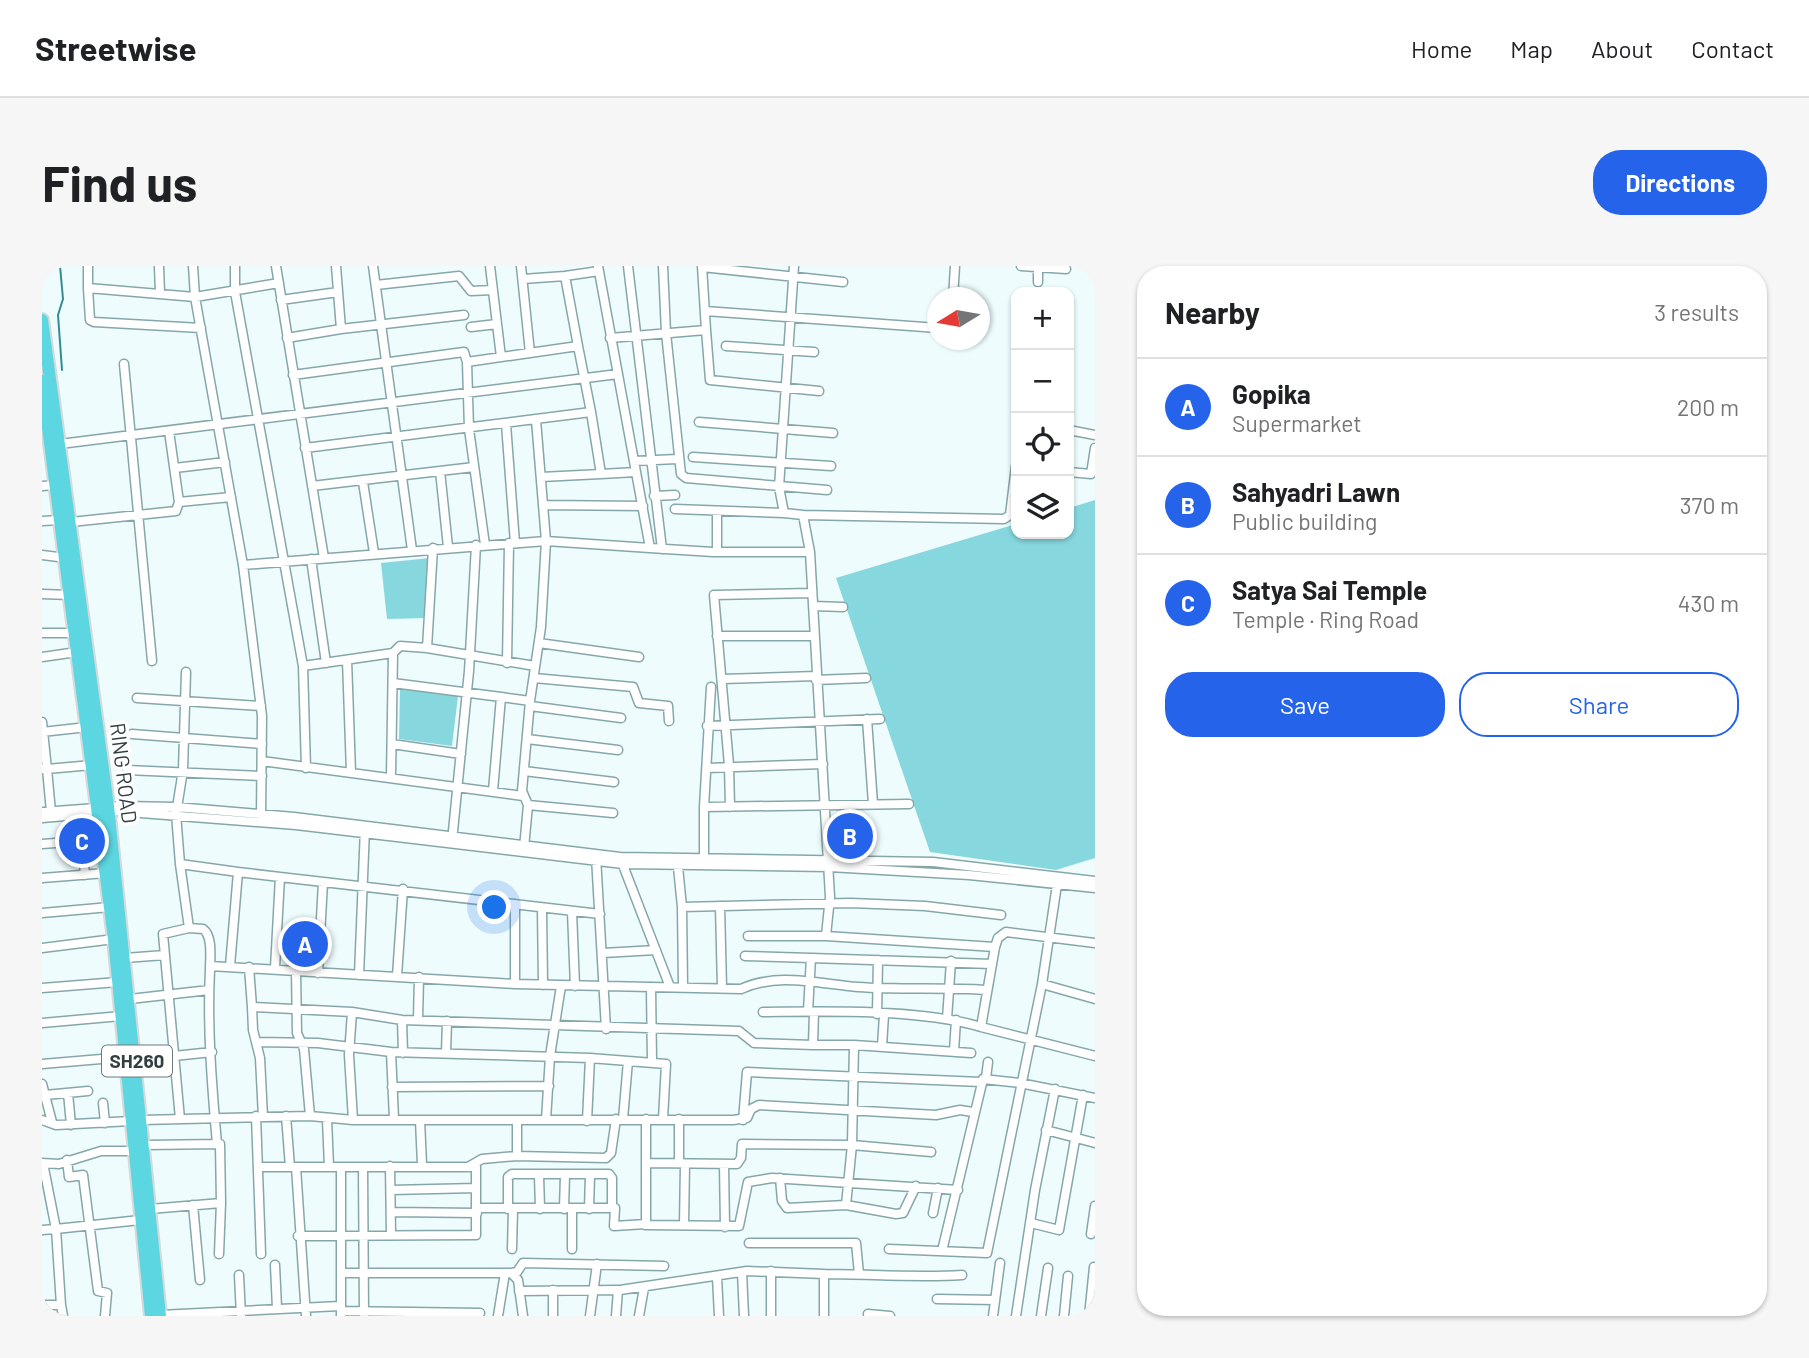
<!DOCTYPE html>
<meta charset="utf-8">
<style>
body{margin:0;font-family:Barlow,sans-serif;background:#f6f6f6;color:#202124}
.controls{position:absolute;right:21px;top:21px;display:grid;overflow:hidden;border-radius:14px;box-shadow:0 2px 5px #0004}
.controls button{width:63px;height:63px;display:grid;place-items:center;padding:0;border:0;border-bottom:2px solid #e0e0e0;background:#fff;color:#202124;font:35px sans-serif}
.compass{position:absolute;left:885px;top:21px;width:63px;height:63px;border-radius:50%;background:#fff;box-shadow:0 2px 5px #0004;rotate:259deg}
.you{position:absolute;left:453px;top:642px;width:24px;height:24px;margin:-18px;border:5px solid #fff;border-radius:50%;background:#1a73e8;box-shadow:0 0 0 10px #1a73e833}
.badge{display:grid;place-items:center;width:46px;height:46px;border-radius:50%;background:#2563eb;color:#fff;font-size:23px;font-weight:700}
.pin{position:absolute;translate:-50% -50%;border:4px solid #fff;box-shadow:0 2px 7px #0006}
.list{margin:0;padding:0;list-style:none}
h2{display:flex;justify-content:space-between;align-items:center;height:91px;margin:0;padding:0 28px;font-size:30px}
h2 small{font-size:23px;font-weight:400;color:#757577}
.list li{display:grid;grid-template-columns:46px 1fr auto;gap:21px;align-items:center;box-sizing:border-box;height:98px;padding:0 28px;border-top:2px solid #e0e0e0}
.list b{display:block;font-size:26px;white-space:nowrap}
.list p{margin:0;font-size:23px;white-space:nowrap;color:#757577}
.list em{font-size:23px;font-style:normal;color:#757577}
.actions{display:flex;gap:14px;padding:21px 28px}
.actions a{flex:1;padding:16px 0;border:2px solid #2563eb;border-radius:28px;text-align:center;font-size:24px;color:#2563eb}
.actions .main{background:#2563eb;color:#fff}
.icon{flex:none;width:38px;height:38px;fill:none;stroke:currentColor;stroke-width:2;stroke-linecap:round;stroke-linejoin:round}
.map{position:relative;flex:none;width:1053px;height:1050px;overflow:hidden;border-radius:28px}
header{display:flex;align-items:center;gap:42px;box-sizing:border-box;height:98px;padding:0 35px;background:#fff;border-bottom:2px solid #e0e0e0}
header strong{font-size:33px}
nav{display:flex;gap:38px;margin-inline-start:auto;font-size:24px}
.intro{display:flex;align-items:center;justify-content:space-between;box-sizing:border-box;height:168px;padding:0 42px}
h1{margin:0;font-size:49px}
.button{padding:18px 32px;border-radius:28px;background:#2563eb;color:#fff;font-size:24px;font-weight:700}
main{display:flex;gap:42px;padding:0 42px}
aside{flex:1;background:#fff;border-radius:28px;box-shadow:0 2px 5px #0004}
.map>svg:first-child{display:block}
.green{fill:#87d7de}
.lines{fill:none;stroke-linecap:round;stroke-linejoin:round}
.stream{stroke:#348c93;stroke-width:2}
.minor-casing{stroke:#86a7aa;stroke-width:11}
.highway-casing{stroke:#d6d9d9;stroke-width:16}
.minor{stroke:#fff;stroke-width:8}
.highway{stroke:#5cd7e1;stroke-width:12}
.labels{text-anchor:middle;stroke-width:7;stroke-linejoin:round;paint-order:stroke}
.shield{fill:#fff;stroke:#6f7979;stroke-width:2}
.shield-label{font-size:19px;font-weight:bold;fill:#313f40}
.street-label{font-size:21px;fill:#313f40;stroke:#fff}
</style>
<header>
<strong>Streetwise</strong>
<nav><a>Home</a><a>Map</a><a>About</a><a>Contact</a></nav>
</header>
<div class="intro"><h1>Find us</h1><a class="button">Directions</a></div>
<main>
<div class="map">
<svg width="1053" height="1050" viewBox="0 0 1053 1050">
<rect width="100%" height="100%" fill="#eefcfd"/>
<path class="green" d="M1053,234V592L1014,604L888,586L794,312L974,258V268H1027V242Z
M388,292L386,352L345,353L339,297Z
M358,423L416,430L410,480L357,473Z"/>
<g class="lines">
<path class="stream" d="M18,0L21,33L16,49L20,104"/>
<g class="minor-casing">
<path id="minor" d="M46,0V22L153,31L201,299
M117,0L118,28
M151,0L153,31L237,17
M193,0V26L261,400L264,502
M234,0L282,292
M294,0L299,63L422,49
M331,0L370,284
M448,0L459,91
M479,0L488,87
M586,0L620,283
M621,0L624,67L639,208L644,212L785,224
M752,0L737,221L742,247L761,249L768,286L788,631L784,670L953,681
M979,0L1024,3
M660,1L801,16
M481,13L523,10
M996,16V0
M334,19L417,10L429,25L451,24
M46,22L48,54L52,56L159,62
M911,32L913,0
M239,34L296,26
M663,45L896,62
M429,61L455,58
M664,64L668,114L777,125
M245,72L299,63
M568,72L664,64L660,0
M684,80L772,86
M82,98L110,395
M251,109L422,86L425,96
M549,146L559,208L594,206
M494,154L504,275L608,282L556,0
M657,156L791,167
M464,158L473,277
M1027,164L1053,169
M18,178L576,108
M263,182L549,146L536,80
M651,191L789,200
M592,195L635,193
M133,202L183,196
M398,205L406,281
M1027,206L1049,208L1053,182
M499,211L559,208
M321,216L332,287
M0,220L14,219
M270,220L432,201
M612,230L633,229
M137,236L189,231
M501,239L601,240
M633,243L742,247
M675,245V286
M761,249L962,253L968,249L974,200
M0,255L19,254
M29,256L134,245L137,236L127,165
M443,279L427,163L425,96L536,80L523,10L557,5
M608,282L671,286H768
M0,289L24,292
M269,293L284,397
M0,328L28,329
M771,340L801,341
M0,367H33
M675,370H772
M497,377L597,391
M385,382L493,400
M0,391L35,386
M305,394L309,506
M465,397L467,277
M261,400L351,387L358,380L385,382L391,282
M144,406L141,504L134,548L138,598L196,606
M492,412L591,421L597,437L626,440L627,455
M680,413L774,410
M774,414L824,412
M351,417L459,431L451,525
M459,431L488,435
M95,432L219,440
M488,440L579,452
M825,453L831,538
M0,456L5,503L50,499
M665,460L838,453
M0,466L45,461
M90,468L220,478
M485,473L576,484
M350,478L419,488
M220,495L481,530
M665,502L781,498
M0,503H5L9,546
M85,504L220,510
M482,505L572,516
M349,511L351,387
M486,539L571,547
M662,541L669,421
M688,541L687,499L672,329L770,327
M73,545L254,559L581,598L787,601L927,609L1053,622
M0,546L81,540L134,541L252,551L578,591L891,596L1053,615
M38,546L40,575
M0,552L60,547
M219,553L220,450L201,299L504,275L499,361L488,435L480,525L486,539L482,582
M410,575L427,405L434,279
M0,578L40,575L43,609
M554,591L564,763
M662,592V541L867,538
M579,594L628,721
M138,598L147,662
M636,601L640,641L641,721
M238,611L558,648
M0,612L64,607
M678,640L680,722
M640,641L809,637L883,640L959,649
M500,643L501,719
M530,646L533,720
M0,647L68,641
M706,670H784
M1053,677L964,666L956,672L953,681L939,761L1053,790
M0,682L72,673
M561,687L614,684
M703,690L769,692
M83,692L123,689
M168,700L473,718L699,723C736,706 777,718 816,721C859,724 902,721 945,724
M188,700L196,606L238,611L233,702
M207,701L210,741L310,746L360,754L697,765L712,777L771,779L772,746
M254,705L255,767L262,783L268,850
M276,707L281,616
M317,709L323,562
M355,710L361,623
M473,718V638
M1000,718L1016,612
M609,721L610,796
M0,722L76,716
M88,733L167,724
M210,741L211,764L218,792L221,851
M766,745L769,692L950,698
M310,746L307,789L311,854
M721,746C783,745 880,743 939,761
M835,748L836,694
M905,753L909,695
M360,754L361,787
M376,754L377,711
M0,757L79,750
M214,776L276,777L349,786L352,853
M771,779H812L810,879L804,939
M812,779L929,787
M840,780L842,749
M912,785L914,754
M349,786L548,792
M404,787L405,755
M94,794L170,786
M586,795L624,798L621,853
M0,798L83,791
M944,812L946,796
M0,818L10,856
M350,821L507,820
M26,827L29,859
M3,829L46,825
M61,837L63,857
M214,850L219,988
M244,850L248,901
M138,853L121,668L147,662L161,663C171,670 168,692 168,704C165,761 170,821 175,878
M285,853L287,901
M637,853V897
M0,854L14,859L89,855
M100,854L268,850L311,854H691L705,852L709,843L717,839L894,849L918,844L931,846
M378,854L380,899
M475,854V890L564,892L569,887L574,853
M504,854L508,790L519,720
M701,854L705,806L939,816
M545,855L548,792L586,795L581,853
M1004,864L1053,877
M103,879L178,878L179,937L108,943
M25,894L27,911L41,909L56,1025L65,1027L63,1050
M0,897L17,898L59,885H92
M1,897L14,963L98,954
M606,897L695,898L699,892L700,878L810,879L889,886
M682,898L683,961
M348,900L349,969
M218,901H434V969L256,970
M254,901L264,1050
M321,901L322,1050
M426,901L440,893L475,890
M497,909L498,943
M738,912L740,935L745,942L804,939L854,948L861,947L874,920
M349,924L434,922
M151,939L158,1014
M435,942H573L572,960L604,958V853
M466,943V911L470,908H567L570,912V942
M522,943L523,909
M547,943L548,909
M349,946L435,947
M891,947L896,922
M989,957L1017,964L1041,829
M603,959L697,960L706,916L730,912L916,924
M642,959L643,898
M0,964L14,963L19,1039H0
M1049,968L1053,940
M707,977H814L817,1008
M470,983L471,943
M530,983V943
M847,983L945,987L1000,718L1053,733
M900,985L941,813L978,817L1053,832
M177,988L179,937
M233,999L235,1042
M700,1006L702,1050
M299,1007H469L476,1014L481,1050
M469,1007L475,1006L481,997L622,1000
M782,1008C828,1008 874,1012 920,1009
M197,1009L199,1050
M675,1011L677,1050
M578,1024L705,1005L782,1008V1050
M477,1025L576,1024L574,1050
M895,1033L953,1034
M19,1039L21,1050
M299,1045L438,1047
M826,1048L848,1050
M118,1049L298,1040
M299,1050V902
M456,1050L463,1007
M511,1050V1024
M548,1050L555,998
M597,1050L602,1022
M729,1050V1005
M951,1050L958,997
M974,1050L993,924L1013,823
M999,1050L1006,1002
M1022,1050L1026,1010
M1047,1050L1052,1001"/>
</g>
<g class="highway-casing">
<path id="highway" d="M0,54L66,540L118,1050
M0,115L72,673L109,1050"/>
</g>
<use href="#minor" class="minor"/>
<use href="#highway" class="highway"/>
</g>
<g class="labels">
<rect class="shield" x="60" y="779.5" width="70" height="31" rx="5"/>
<g class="shield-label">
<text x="95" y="802">SH260</text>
</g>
<g class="street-label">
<text transform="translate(81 507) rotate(83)" y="7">RING ROAD</text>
</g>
</g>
</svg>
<div class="controls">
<button>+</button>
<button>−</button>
<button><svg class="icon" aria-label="locate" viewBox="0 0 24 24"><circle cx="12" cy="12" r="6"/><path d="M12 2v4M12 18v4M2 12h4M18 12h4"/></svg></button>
<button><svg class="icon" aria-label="layers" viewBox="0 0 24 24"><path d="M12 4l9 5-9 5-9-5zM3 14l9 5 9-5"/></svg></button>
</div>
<svg class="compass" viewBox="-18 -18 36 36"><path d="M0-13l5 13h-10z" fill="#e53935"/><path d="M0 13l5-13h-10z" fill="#757577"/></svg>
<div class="you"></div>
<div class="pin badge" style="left:263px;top:678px">A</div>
<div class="pin badge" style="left:808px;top:570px">B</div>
<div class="pin badge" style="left:40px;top:575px">C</div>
</div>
<aside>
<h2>Nearby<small>3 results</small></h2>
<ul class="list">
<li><span class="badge">A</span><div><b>Gopika</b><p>Supermarket</p></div><em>200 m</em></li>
<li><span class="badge">B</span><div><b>Sahyadri Lawn</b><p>Public building</p></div><em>370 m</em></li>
<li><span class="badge">C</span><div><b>Satya Sai Temple</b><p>Temple · Ring Road</p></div><em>430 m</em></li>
</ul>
<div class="actions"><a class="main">Save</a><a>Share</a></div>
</aside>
</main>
